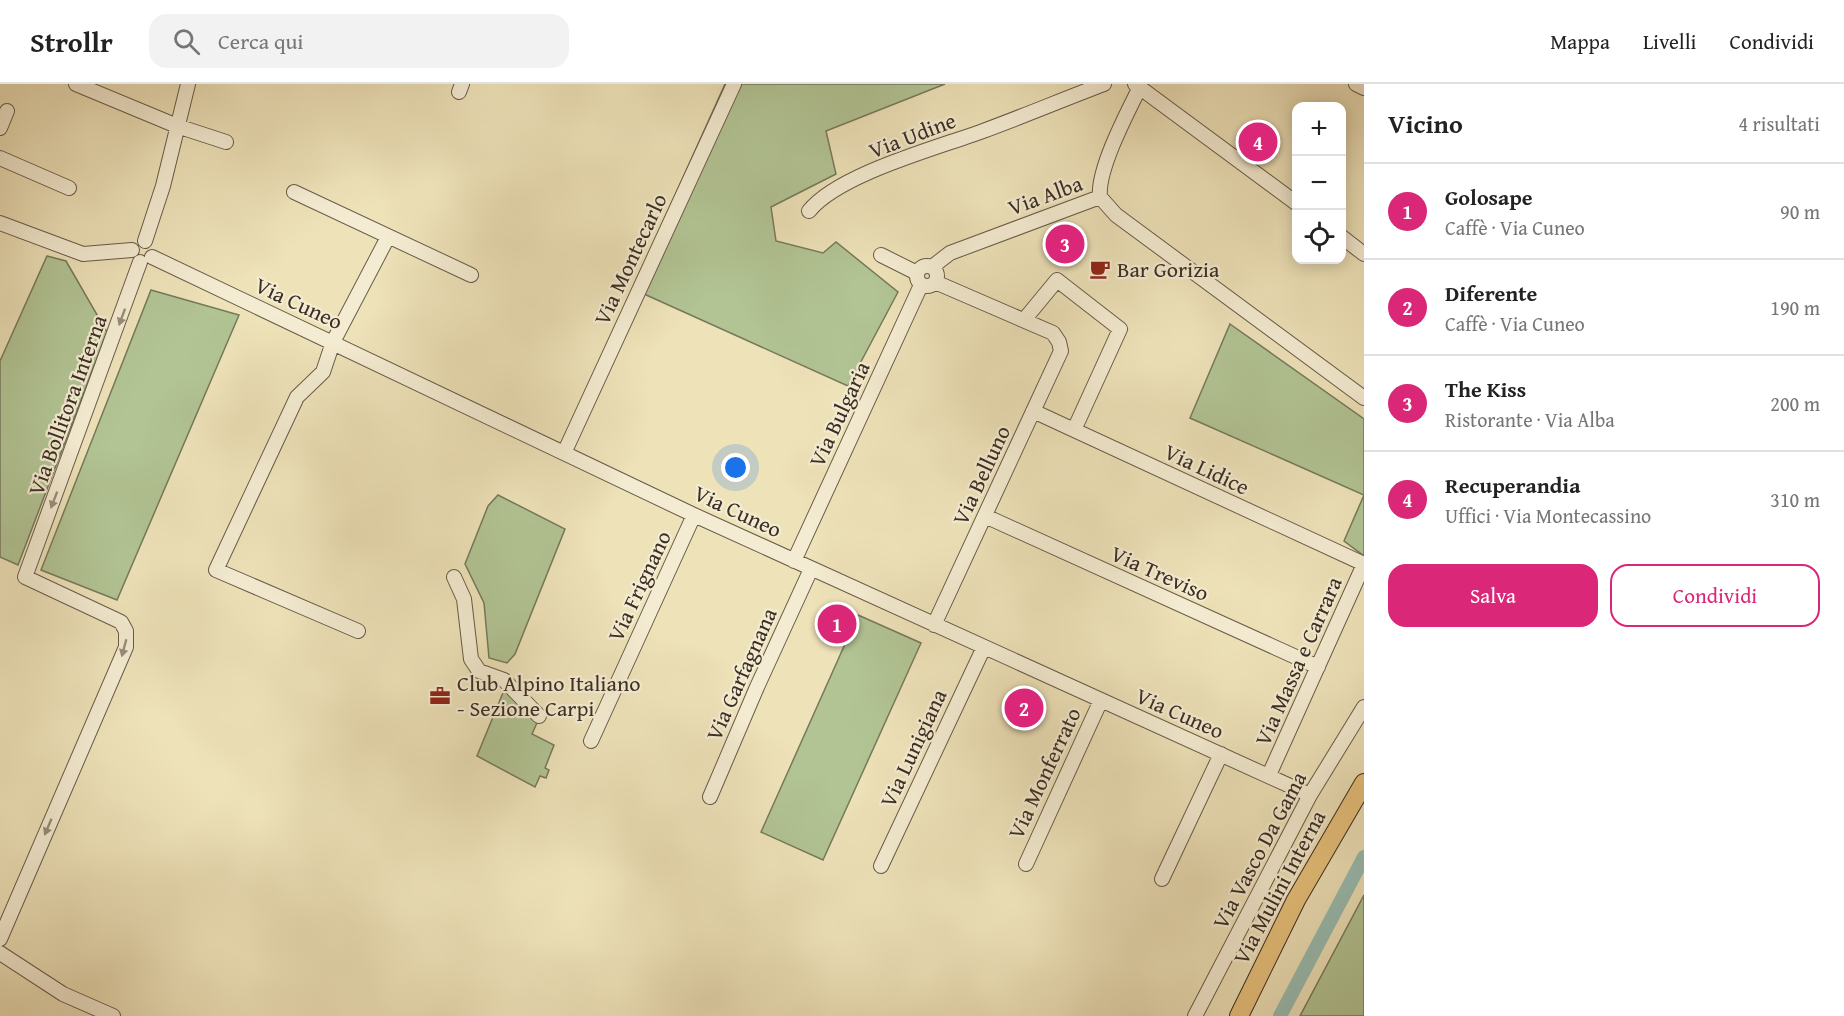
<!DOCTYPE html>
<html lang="it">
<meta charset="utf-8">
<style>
body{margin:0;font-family:"Gentium Book Plus",serif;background:#f2f2f2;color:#222}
.controls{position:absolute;right:18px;top:18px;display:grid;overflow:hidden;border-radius:12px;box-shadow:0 3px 15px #0003}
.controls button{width:54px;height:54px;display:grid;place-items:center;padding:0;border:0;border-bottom:2px solid #e0e0e0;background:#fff;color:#222;font:30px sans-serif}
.you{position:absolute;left:736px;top:384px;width:21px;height:21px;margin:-15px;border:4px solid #fff;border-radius:50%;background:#1a73e8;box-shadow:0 0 0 9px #1a73e833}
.badge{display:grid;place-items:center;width:39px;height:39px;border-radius:50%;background:#db2777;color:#fff;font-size:20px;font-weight:700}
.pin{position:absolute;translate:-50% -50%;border:3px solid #fff;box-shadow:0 2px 6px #0006}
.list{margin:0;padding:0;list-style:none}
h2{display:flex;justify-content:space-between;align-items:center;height:78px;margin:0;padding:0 24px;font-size:26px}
h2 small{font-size:20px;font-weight:400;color:#767676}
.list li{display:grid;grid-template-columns:39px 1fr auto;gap:18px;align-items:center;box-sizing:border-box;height:96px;padding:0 24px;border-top:2px solid #e0e0e0}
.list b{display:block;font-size:22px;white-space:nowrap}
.list p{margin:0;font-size:20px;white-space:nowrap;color:#767676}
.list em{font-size:20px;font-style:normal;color:#767676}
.actions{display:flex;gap:12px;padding:18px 24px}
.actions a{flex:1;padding:14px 0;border:2px solid #db2777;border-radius:18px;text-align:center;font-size:21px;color:#db2777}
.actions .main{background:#db2777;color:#fff}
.icon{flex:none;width:33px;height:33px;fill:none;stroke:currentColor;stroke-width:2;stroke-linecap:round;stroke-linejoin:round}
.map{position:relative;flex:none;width:1364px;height:932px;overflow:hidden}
header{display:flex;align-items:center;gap:36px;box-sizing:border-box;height:84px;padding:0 30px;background:#fff;border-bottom:2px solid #e0e0e0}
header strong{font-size:28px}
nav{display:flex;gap:33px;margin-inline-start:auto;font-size:21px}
.search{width:420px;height:54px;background:#f2f2f2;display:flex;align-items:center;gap:15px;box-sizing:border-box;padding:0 21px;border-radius:18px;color:#767676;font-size:22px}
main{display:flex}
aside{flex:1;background:#fff}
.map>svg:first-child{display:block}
.green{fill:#b2c494;stroke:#76795c;stroke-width:1.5}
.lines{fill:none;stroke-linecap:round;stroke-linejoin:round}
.canal{stroke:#99bdb2;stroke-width:14}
.minor-casing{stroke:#685b49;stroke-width:16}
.major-casing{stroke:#3b2e24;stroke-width:20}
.minor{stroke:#f4ecd2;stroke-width:14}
.major{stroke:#e7c17c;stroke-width:18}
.oneway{fill:#988d7b}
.labels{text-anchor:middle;stroke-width:4.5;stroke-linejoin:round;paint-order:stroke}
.street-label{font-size:22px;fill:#3b2e24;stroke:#f4ecd2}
.poi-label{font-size:22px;fill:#3b2e24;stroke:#f4ecd2;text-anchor:start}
</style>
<header>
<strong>Strollr</strong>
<div class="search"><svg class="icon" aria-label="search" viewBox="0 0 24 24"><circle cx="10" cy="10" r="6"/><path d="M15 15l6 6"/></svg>Cerca qui</div>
<nav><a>Mappa</a><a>Livelli</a><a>Condividi</a></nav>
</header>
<main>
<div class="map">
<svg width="1364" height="932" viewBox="0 0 1364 932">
<rect width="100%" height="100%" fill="#eee2b9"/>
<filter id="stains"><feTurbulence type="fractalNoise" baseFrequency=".00333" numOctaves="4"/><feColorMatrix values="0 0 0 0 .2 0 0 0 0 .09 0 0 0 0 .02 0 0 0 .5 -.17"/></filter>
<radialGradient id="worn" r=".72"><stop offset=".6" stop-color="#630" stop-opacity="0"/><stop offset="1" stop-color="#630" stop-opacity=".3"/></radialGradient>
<path class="green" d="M725,0H945L826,47L836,90L771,123L776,157L823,169L836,158L898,208L848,302L633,205Z
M47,172L66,177L107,248L18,481L0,473V277Z
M151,206L239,231L117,516L41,486Z
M1230,240L1364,335V472L1344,457L1364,411L1190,334Z
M498,411L565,445L515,570L507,579L489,574L484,519L465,480L488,422Z
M858,531L921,559L823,776L761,748Z
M507,599L520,621L537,639L532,650L554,661L545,684L549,686L546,694L540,692L535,703L477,672Z
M1364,811V932H1300Z"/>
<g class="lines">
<path class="canal" d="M1280,932L1364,773"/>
<g class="minor-casing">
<path id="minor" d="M76,0L177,42L226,58
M1135,0L1296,119
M1356,0L1364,4
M459,8L462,0
M0,44L7,27
M0,74L69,104
M294,108L471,191
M1100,113L1116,131L1364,314
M809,127C839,90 937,64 983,47C1024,32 1064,15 1104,0
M0,139L83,170L132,166
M1342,153L1364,170
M145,157L163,102L188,0
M881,171L917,189
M152,173L694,431L1310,711
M917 192a10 10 0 1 1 20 0a10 10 0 1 1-20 0Z
M932,183L950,169L1100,113C1097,86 1127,29 1140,3
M1024,236L1057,196L1120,245L1074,346
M1033,327L1364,480L1269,691
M565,367L734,0
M985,432L1318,583
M794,477L921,201
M454,493L464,515L471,575L479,587L504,596L539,632
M934,541L1061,267L1059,258L1053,249L935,198
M358,547L216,486L297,313L323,288L333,258L388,153
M591,657L694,431
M710,713L757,603L811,485
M1026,780L1101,616
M881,782L984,563
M1162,795L1221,670
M0,855L126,563V547L121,538L25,493L140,178
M0,869L63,910L113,932
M1195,932L1310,711L1364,623"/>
</g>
<g class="major-casing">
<path id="major" d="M1239,932L1296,816L1364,699"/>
</g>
<use href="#minor" class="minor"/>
<use href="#major" class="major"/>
</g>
<defs><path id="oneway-solid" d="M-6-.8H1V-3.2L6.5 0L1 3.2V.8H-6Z" transform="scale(1.5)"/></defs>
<g class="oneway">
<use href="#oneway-solid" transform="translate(122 233) rotate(110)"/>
<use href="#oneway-solid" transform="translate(54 416) rotate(111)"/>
<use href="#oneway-solid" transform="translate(124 564) rotate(105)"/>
<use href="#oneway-solid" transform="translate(48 743) rotate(113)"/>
</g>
<defs>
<g id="cafe-bare" transform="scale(1.62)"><path d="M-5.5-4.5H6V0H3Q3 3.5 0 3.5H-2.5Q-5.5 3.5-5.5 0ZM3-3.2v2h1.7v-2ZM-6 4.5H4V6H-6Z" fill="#8f2418" stroke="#f4ecd2" stroke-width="2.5" paint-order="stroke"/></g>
<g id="office-bare" transform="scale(1.62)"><path d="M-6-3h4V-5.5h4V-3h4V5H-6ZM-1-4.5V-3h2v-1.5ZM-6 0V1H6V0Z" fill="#8f2418" stroke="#f4ecd2" stroke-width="2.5" paint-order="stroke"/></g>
</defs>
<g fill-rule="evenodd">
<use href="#cafe-bare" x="1100" y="185"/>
<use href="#office-bare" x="440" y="612"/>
</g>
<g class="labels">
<g class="street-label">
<text transform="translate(912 51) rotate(-21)" y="8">Via Udine</text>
<text transform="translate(1045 111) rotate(-20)" y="8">Via Alba</text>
<text transform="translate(630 175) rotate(-65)" y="8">Via Montecarlo</text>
<text transform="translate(299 219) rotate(25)" y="8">Via Cuneo</text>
<text transform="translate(67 321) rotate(-70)" y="8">Via Bollitora Interna</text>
<text transform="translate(839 330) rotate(-65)" y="8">Via Bulgaria</text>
<text transform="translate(1207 385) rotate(25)" y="8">Via Lidice</text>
<text transform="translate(981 391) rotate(-65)" y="8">Via Belluno</text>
<text transform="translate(738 427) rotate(25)" y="8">Via Cuneo</text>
<text transform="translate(1160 489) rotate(24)" y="8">Via Treviso</text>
<text transform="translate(639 502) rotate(-65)" y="8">Via Frignano</text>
<text transform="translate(1298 577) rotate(-66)" y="8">Via Massa e Carrara</text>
<text transform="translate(741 590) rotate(-66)" y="8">Via Garfagnana</text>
<text transform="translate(1180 629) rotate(24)" y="8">Via Cuneo</text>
<text transform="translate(913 664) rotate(-65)" y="8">Via Lunigiana</text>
<text transform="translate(1044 689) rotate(-65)" y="8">Via Monferrato</text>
<text transform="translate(1259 766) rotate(-62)" y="8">Via Vasco Da Gama</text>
<text transform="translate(1279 803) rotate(-62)" y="8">Via Mulini Interna</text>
</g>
<g class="poi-label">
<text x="1117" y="193">Bar Gorizia</text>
<text x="457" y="607">Club Alpino Italiano<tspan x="457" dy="25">- Sezione Carpi</tspan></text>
</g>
</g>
<rect width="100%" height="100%" filter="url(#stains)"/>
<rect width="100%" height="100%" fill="url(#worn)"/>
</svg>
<div class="controls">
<button>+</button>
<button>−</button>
<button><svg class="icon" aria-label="locate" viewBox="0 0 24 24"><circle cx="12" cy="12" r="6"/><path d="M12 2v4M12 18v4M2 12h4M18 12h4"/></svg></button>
</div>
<div class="you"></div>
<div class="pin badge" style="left:837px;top:540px">1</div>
<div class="pin badge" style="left:1024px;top:624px">2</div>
<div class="pin badge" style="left:1065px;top:160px">3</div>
<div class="pin badge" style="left:1258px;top:58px">4</div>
</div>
<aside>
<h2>Vicino<small>4 risultati</small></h2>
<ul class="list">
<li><span class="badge">1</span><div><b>Golosape</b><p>Caffè · Via Cuneo</p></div><em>90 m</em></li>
<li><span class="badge">2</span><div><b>Diferente</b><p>Caffè · Via Cuneo</p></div><em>190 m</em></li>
<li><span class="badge">3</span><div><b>The Kiss</b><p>Ristorante · Via Alba</p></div><em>200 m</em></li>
<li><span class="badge">4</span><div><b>Recuperandia</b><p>Uffici · Via Montecassino</p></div><em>310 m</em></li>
</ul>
<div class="actions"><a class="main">Salva</a><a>Condividi</a></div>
</aside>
</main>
